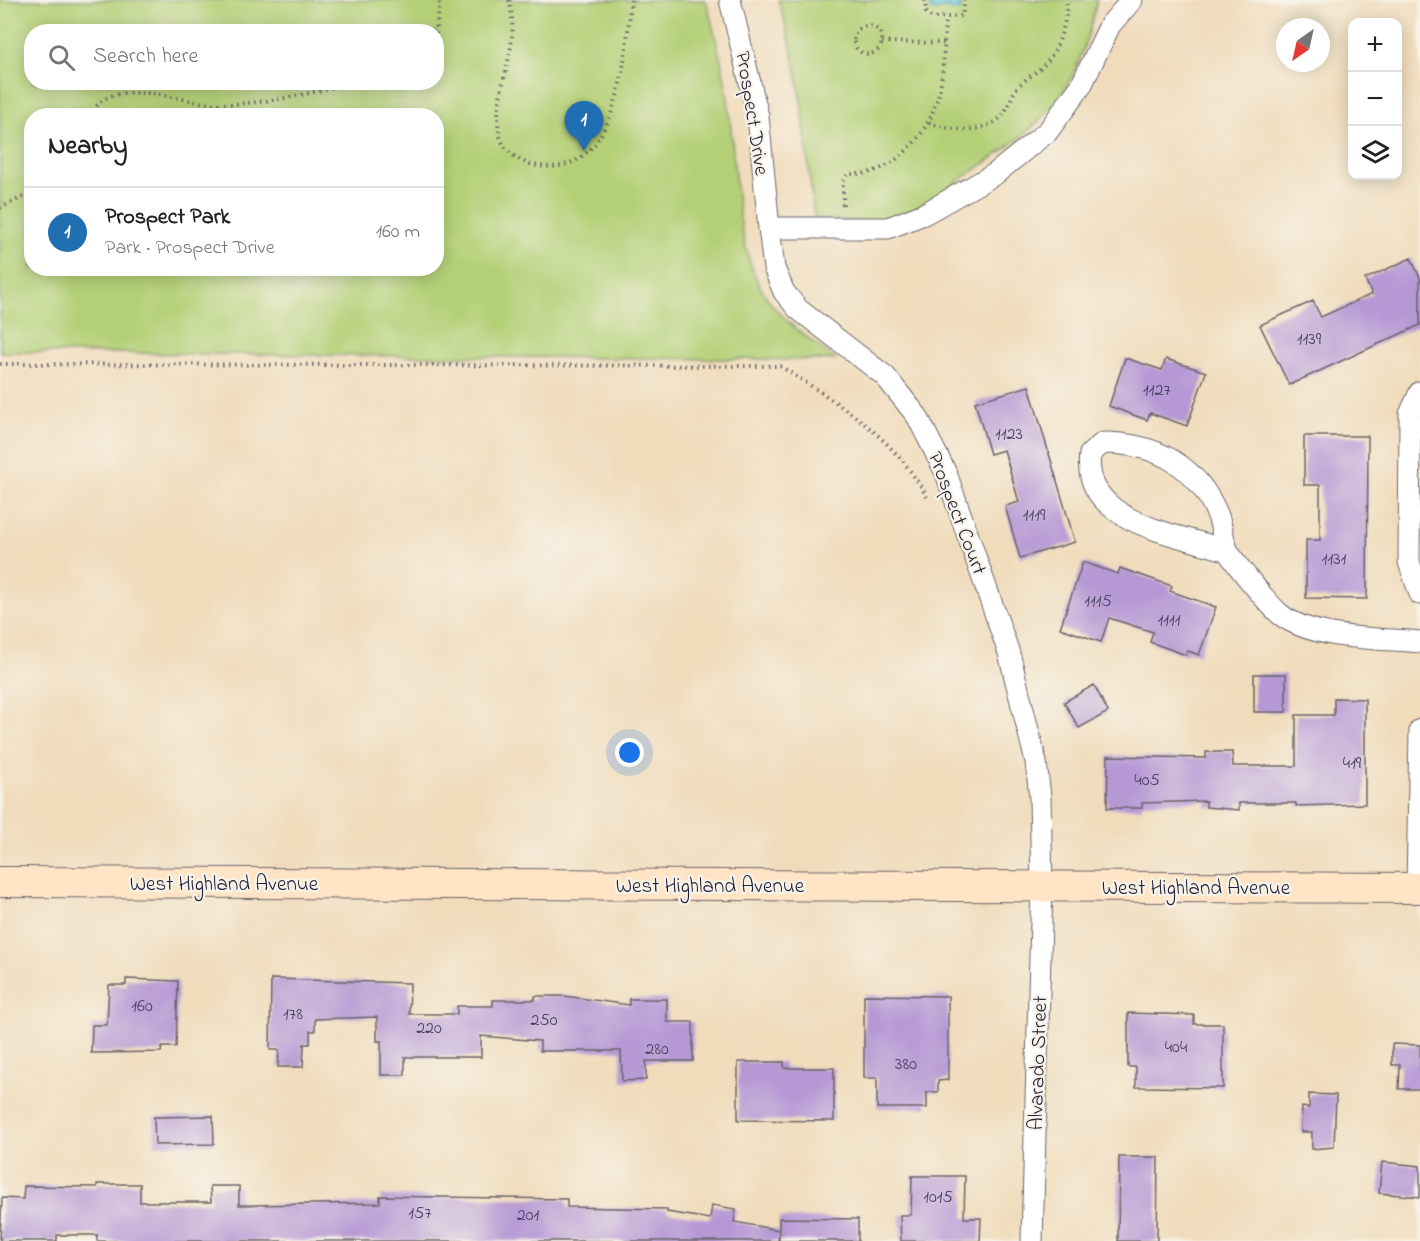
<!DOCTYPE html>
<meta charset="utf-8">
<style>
body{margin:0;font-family:"Indie Flower",sans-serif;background:#f6f6f6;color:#222}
.controls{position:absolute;right:18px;top:18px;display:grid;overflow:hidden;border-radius:12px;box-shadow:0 3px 15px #0003}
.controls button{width:54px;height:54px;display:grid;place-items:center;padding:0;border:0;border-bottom:2px solid #e0e0e0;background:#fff;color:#222;font:30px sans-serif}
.compass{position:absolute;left:1276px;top:18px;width:54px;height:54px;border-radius:50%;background:#fff;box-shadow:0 3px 15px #0003;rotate:214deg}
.you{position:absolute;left:630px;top:753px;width:21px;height:21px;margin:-15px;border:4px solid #fff;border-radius:50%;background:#1a73e8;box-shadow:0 0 0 9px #1a73e833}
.badge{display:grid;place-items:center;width:39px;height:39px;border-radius:50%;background:#1f6fb2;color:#fff;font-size:20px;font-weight:700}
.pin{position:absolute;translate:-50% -50px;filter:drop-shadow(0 2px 3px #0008)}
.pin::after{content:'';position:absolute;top:32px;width:21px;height:18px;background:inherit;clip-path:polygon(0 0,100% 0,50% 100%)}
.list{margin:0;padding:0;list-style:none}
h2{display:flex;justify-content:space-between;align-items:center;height:78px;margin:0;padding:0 24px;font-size:26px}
h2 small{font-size:20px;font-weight:400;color:#767676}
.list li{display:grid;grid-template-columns:39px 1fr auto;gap:18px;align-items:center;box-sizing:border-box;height:90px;padding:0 24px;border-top:2px solid #e0e0e0}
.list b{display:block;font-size:22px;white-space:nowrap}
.list p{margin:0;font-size:20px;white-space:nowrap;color:#767676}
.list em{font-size:20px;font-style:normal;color:#767676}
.icon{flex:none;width:33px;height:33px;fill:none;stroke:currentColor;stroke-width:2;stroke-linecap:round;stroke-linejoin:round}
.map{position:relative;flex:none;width:1420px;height:1241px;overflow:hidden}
.search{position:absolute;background:#fff;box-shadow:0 3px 15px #0003;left:24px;top:24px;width:420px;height:66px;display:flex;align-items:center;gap:15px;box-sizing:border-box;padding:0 21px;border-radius:24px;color:#767676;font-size:22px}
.panel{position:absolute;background:#fff;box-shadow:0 3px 15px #0003;left:24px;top:108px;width:420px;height:168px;border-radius:24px}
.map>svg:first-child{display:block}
.green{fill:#b4d077;stroke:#6b7959;stroke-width:1.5;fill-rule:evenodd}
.water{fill:#57c0d3;stroke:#3c7187;stroke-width:1.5}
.building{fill:#b698d4}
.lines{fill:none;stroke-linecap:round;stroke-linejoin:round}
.street-casing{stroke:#6a6368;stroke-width:23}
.secondary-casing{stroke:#6a6368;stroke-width:32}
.path{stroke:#6a6368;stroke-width:4;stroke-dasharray:1.5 4.5;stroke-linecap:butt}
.street{stroke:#fff;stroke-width:21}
.secondary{stroke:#ffe4c6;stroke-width:30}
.labels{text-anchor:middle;stroke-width:4.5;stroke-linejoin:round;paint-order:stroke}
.number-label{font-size:18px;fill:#474061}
.street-label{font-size:21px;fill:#22223b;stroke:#f7f3e8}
</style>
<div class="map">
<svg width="1420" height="1241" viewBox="0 0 1420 1241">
<rect width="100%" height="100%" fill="#f7f3e8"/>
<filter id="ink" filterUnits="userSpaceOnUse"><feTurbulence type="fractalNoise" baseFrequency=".0167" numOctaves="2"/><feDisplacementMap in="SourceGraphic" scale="12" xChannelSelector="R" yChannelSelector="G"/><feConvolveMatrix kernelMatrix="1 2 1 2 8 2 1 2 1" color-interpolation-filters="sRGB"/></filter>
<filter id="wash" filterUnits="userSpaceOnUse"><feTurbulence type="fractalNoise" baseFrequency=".008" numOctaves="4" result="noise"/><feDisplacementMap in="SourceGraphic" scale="24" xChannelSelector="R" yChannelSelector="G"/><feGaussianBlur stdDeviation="1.35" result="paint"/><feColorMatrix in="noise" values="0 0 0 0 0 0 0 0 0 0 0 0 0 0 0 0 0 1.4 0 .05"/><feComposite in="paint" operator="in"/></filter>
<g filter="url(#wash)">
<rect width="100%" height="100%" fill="#f0dcbb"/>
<path class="green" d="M0,0H706C713,27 720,53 725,80C737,143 730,240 765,295C782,322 812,340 836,360L0,352ZM32,32H436V82H32ZM32,116H436V268H32Z
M778,0H1097C1074,102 1046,122 963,178C938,195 912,214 882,220C861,224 835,219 814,218C806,146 802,70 778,0Z"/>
<path class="water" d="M929,0H961V10L952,11L945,7L938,11L930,10Z"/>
<g id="blocks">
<path class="building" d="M1411,258L1420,278V325L1289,385L1260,325L1313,301L1321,317L1372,294L1365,279Z
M1125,358L1162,370L1166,359L1206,372L1187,426L1150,413L1147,420L1109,406Z
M1029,386L1075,542L1020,558L1005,506L1019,502L1004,450L990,454L975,402Z
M1304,436H1368L1367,599L1306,598V540H1320V485H1304Z
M1083,562L1118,574L1120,568L1172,586L1170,591L1216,607L1199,655L1188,651L1186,655L1150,642L1153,632L1109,618L1101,642L1060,628Z
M1254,674H1286V712H1254Z
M1094,685L1108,712L1079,728L1064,702Z
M1334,698L1365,699V804L1296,806V803H1239V810L1206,807V801L1142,803V808H1107L1108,756L1206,758V752H1232L1233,766H1296V715H1334Z
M126,979L178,981L176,1047H162L161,1052L91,1053L92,1025H107L109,985H126Z
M271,979L410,983L409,1014H457V1006H493V1000H535V996H565L629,1005V999H667V1022H693V1061H646V1080L622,1081L621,1051H540V1041L481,1036V1057H405V1075H381V1041H377V1017L315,1019V1031H310V1044H304L303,1067H278L279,1050H270Z
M864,995L948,996V1080L938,1081V1092H927V1108H877V1078H864Z
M1128,1013L1194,1015V1024H1223V1088L1136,1087V1067H1128Z
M1392,1044L1420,1045V1089H1399L1400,1065H1392Z
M738,1062H784V1068H834V1121L738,1120Z
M1309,1094L1336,1095L1334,1147L1312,1149V1132H1301L1302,1107L1309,1108Z
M213,1116L214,1144L155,1145L154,1117Z
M1119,1157H1158L1157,1241H1118Z
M1382,1162L1420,1166V1197L1379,1193Z
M912,1176H965L964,1218H981L980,1241H901L900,1215H911Z
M97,1184H140V1202H211L210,1186H239V1205L380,1203V1196L567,1199V1207L667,1209V1212L710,1219L712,1205L736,1209L734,1222L779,1230V1218L858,1219V1241H779V1231L778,1241H97V1235H57V1241H0L2,1198L23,1199L24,1186L97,1187Z"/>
</g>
</g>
<g filter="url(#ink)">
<use href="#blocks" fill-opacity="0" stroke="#6a6368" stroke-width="1.5"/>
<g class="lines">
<g class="street-casing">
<path id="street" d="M730,0L758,116L769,228
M1420,392L1410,414L1409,562L1420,594
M1228,551C1179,534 1081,524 1090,454L1103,443C1156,443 1198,466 1218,516C1222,527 1223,541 1228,551C1235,564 1271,607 1281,615C1314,640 1380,638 1420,642
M1417,888L1420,730
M1032,1241L1042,886L1040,797L1036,762L1009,653L946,473L917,416L885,376L798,309L784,292L774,268L769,228H888L924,214L995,174L1048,131L1081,86L1110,25L1132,0"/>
</g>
<g class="secondary-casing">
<path id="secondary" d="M0,882L1420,888"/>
</g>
<path class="path" d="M509,0C523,51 490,91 500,136C503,150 519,162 533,165C619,183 625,59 631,0
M925,0L926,12L932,18L962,16L965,0
M854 40a14 14 0 1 1 28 0a14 14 0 1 1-28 0Z
M436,34L440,0
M882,42L944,43
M90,116C98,100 110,94 127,93C155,90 190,103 218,104C264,105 311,93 355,82
M929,123C950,130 976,134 996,121C1008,113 1009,100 1016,89C1023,80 1036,73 1044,65C1059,50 1067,21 1067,0
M843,205V181L848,174C872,175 888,168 906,151C946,112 943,70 945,18
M0,208L32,193
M0,364L780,366C838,403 893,435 927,497"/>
<use href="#street" class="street"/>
<use href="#secondary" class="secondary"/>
</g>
</g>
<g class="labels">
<g class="number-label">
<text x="1309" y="344">1139</text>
<text x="1157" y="395">1127</text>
<text x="1009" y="439">1123</text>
<text x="1034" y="520">1119</text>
<text x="1334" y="564">1131</text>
<text x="1098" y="606">1115</text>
<text x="1169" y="625">1111</text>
<text x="1352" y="768">419</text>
<text x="1147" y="785">405</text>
<text x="142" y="1011">160</text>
<text x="293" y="1019">178</text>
<text x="544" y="1025">250</text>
<text x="429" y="1033">220</text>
<text x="1176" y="1052">404</text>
<text x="657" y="1054">280</text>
<text x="906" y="1069">380</text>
<text x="938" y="1202">1015</text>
<text x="420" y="1218">157</text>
<text x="528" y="1220">201</text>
</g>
<g class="street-label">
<text transform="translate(753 113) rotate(81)" y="7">Prospect Drive</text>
<text transform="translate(958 513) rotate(69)" y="7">Prospect Court</text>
<text x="224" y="890">West Highland Avenue</text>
<text x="710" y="892">West Highland Avenue</text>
<text x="1196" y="894">West Highland Avenue</text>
<text transform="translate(1037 1063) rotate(-88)" y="7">Alvarado Street</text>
</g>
</g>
</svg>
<div class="controls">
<button>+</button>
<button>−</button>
<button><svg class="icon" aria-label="layers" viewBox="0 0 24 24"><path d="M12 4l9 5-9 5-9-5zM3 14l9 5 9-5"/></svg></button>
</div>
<svg class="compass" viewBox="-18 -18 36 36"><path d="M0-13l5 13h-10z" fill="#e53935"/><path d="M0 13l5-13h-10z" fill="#767676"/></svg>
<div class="you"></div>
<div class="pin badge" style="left:584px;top:151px">1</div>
<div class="search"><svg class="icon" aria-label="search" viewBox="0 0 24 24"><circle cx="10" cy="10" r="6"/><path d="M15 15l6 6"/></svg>Search here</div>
<section class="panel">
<h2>Nearby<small></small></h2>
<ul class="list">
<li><span class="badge">1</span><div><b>Prospect Park</b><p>Park · Prospect Drive</p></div><em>160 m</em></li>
</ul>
</section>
</div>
